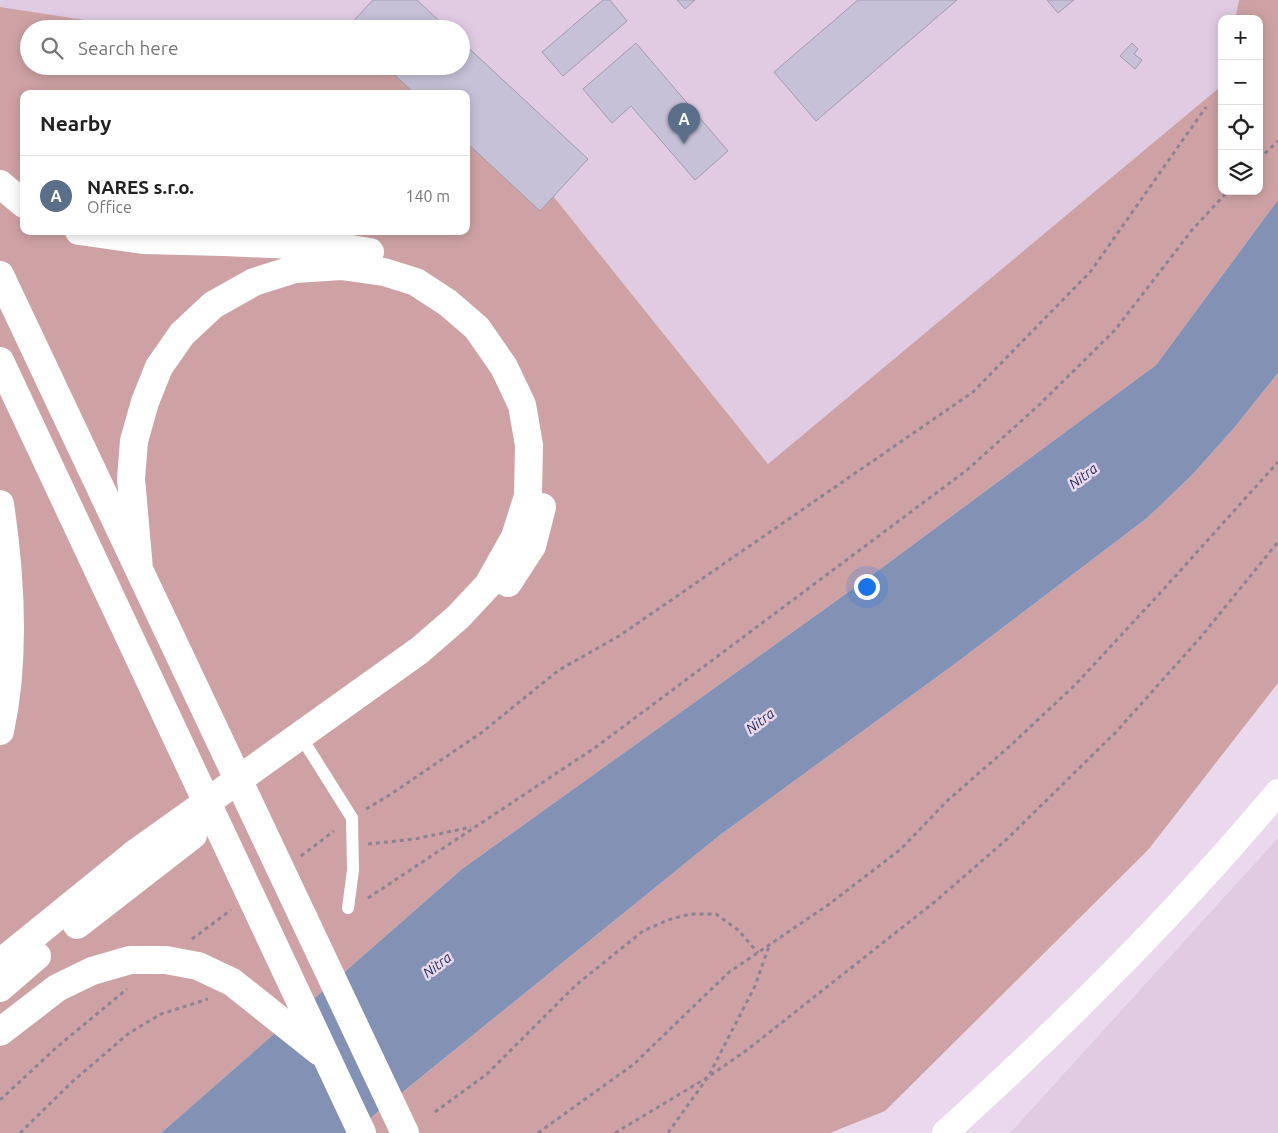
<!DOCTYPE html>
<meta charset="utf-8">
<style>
body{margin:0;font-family:Ubuntu,sans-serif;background:#f2f2f2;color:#222}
.controls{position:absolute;right:15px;top:15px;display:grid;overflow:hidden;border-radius:10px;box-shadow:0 2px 12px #0003}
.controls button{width:45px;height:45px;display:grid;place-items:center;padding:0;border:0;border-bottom:1px solid #e0e0e0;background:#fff;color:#222;font:25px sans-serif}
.you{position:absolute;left:866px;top:586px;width:18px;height:18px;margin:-12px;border:4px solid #fff;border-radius:50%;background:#1a73e8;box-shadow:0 0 0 8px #1a73e833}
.badge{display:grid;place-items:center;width:32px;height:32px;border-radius:50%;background:#7c3aed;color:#fff;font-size:16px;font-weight:700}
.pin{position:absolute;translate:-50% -41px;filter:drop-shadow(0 1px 2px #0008)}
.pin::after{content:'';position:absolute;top:26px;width:18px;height:15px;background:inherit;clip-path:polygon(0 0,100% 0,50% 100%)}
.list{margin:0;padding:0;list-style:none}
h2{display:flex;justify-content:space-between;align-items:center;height:65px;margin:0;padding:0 20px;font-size:21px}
h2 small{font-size:16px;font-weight:400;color:#767676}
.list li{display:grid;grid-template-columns:32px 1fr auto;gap:15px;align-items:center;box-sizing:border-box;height:80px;padding:0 20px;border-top:1px solid #e0e0e0}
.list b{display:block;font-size:19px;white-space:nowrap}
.list p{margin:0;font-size:16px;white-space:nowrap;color:#767676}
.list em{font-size:16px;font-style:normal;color:#767676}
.icon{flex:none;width:28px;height:28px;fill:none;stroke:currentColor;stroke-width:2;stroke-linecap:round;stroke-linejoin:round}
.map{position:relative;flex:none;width:1278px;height:1133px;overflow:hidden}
.search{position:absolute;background:#fff;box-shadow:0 2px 12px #0003;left:20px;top:20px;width:450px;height:55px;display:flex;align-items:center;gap:12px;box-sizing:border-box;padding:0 18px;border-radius:28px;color:#767676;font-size:19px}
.panel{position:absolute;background:#fff;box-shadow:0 2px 12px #0003;left:20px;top:90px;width:450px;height:145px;border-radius:10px}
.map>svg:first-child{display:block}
.built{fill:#e0cbe3}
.green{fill:#cea2a4;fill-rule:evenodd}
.water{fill:#8391b5}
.building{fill:#c6c1d7;stroke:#a09bb1}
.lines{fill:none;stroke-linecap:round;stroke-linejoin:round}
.path{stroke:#8e8390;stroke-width:3;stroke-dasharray:4 4;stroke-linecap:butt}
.lane{stroke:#fff;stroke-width:12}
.street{stroke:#fff;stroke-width:26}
.highway{stroke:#fff;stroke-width:28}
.labels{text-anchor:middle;stroke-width:5;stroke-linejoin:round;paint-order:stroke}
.water-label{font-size:14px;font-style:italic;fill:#1e2c5c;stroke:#ead9ec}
</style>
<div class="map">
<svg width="1278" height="1133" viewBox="0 0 1278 1133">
<rect width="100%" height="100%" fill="#ead9ec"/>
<path class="built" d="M0,0H1239L1235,19H1222V81L1220,87L768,464L456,75L461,66V29H144L0,7Z
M1278,838V1133H1010Z"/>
<path class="green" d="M1239,0H1278V200L1156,365L872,575L462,869L161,1133H0V7L144,29H29V66H396L456,75L768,464L1220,87L1222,81V191H1259V19H1235ZM24,94H466V231H24Z
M1278,373V683L1148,850L885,1111L830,1133H352L720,835L956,663L1147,518L1191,476L1234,428Z"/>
<path class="water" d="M1278,200V373L1234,428L1191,476L1147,518L956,663L720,835L352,1133H161L462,869L872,575L1156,365Z"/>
<path class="building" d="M373,0H417L448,29H346Z
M603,0H610L627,21L563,76L542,52Z
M677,0H695L685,9Z
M858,0H957L816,121L774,72Z
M1047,0H1074L1058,13Z
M461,41L588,159L540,211L466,142V94H415L385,66H461Z
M636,43L728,151L695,180L631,106L612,123L583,89Z
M1132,43L1138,49L1134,54L1142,60L1135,69L1120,56Z"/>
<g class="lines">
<path class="path" d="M1259,159L1278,141
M366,809L388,796L481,733L559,670L619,636L973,392L1091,271L1206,107
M368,844L415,839L471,827
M301,856L334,831
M368,898L596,747L967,470L1039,405L1115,330L1192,230L1228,191
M192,939L231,910
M0,1100L57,1047L127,989
M435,1112L487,1074L576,985L643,931L668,920L690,914H716L738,930L758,953
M20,1133L72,1082L129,1033L161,1014L208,999
M538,1133L634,1064L728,973L828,905L901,849L947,801L1011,745L1076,684L1162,591L1278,462
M615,1133L708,1077L747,1050L937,900L1007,839L1116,732L1200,638L1278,542
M668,1133L708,1077L755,986L769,946"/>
<path class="lane" d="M308,748L352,818L353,870L348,908"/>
<path class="street" d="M945,1133C1063,1026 1176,914 1278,792"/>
<path class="highway" d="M0,184L24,204
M79,231L143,240L224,242L339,247L370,252
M0,275L405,1133
M0,361L362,1133
M0,504C11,578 16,657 0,731
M508,583L532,546L542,507
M77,925L193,835
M0,963L133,855L420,650L458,617L488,585L515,537L528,496L529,445L522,405L504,367L477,328L448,303L416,282L384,272L341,266L295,269L254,282L213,305L182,334L159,367L145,402L134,441L131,479L139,569
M0,988L37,956
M0,1032L57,988L92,971L130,960H166L198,966L232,982L320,1052"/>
</g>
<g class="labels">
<g class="water-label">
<text transform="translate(1083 476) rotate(-37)" y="5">Nitra</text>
<text transform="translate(760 721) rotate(-37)" y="5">Nitra</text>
<text transform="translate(437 965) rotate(-37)" y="5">Nitra</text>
</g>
</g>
</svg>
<div class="controls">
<button>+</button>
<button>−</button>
<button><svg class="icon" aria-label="locate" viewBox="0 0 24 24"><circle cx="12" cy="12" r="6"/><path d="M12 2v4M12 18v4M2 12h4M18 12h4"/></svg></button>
<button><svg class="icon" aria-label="layers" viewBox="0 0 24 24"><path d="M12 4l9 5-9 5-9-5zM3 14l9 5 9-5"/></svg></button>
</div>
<div class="you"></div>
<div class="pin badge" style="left:684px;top:144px;background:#5c6f8a">A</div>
<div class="search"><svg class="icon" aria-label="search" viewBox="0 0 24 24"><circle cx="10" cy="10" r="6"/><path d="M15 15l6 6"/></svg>Search here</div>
<section class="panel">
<h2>Nearby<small></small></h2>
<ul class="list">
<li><span class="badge" style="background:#5c6f8a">A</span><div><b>NARES s.r.o.</b><p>Office</p></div><em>140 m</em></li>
</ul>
</section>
</div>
